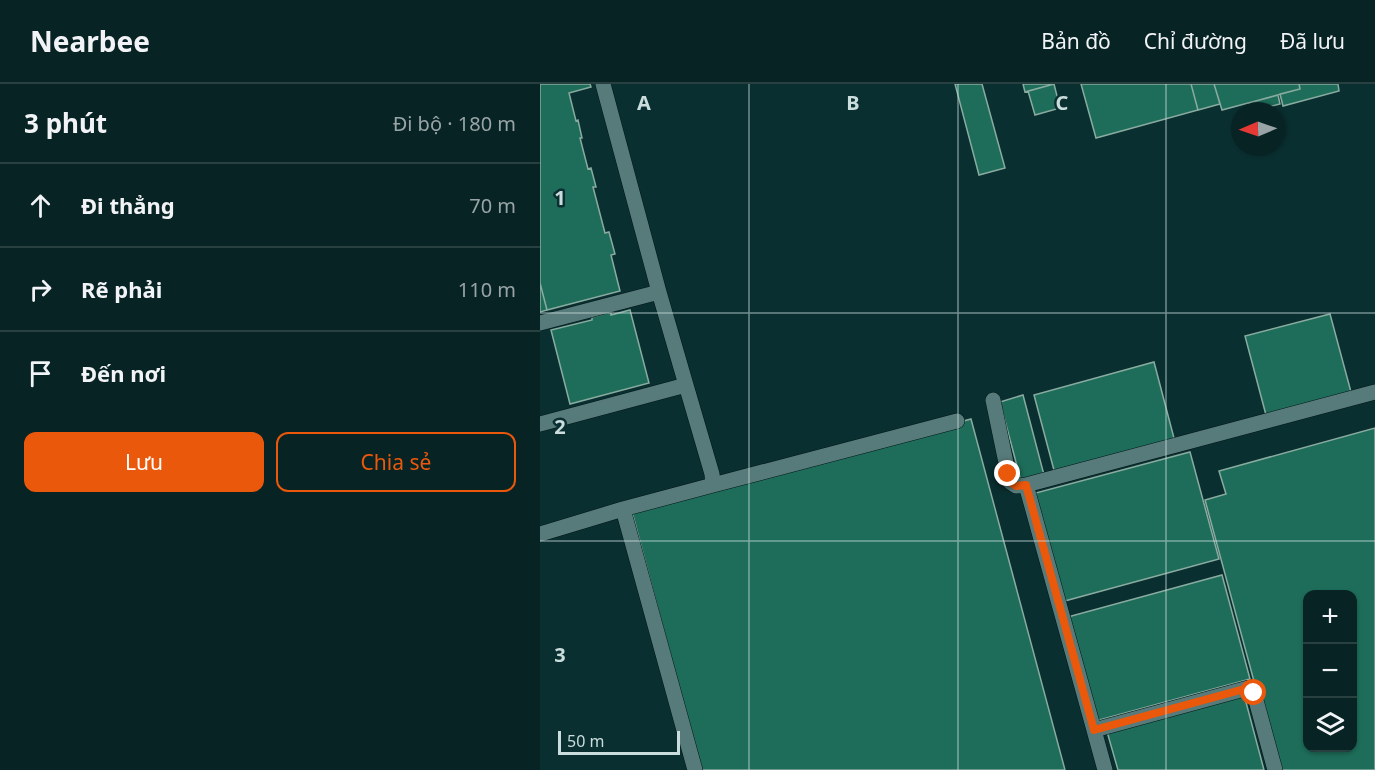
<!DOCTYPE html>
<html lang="vi">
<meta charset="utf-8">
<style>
body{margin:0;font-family:"Noto Sans",sans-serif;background:#162f31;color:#f1f3f6}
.controls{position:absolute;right:18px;bottom:18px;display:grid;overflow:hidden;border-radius:12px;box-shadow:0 2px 4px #0004}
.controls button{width:54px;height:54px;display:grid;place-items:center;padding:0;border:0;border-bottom:2px solid #294041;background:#082324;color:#f1f3f6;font:30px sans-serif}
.compass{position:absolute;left:691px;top:18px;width:54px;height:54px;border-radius:50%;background:#082324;box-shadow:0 2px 4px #0004;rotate:268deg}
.scale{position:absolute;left:18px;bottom:15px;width:122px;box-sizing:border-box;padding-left:6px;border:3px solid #cadddc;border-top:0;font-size:16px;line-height:21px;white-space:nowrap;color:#cadddc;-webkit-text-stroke:4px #0a2f30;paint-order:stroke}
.stop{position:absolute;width:18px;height:18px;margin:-14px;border:4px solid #ea580c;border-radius:50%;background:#fff}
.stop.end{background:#ea580c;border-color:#fff;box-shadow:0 2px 6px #0008}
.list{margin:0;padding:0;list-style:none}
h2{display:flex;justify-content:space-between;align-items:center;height:78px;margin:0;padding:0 24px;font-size:26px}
h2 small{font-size:20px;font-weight:400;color:#98a4a6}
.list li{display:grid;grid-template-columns:39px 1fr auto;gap:18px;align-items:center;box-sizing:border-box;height:84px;padding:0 24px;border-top:2px solid #294041}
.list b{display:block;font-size:22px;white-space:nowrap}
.list em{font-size:20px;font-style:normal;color:#98a4a6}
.actions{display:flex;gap:12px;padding:18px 24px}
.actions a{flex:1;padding:14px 0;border:2px solid #ea580c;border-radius:12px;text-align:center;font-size:21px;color:#ea580c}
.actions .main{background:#ea580c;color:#fff}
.icon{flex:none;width:33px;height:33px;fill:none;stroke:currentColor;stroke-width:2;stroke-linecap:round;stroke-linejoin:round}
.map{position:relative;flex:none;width:835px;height:686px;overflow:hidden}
header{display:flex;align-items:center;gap:36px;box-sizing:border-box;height:84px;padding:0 30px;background:#082324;border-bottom:2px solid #294041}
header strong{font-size:28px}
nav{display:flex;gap:33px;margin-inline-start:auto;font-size:21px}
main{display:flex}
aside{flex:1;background:#082324}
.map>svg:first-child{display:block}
.building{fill:#1e6d5a;stroke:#89aba0;stroke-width:1.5;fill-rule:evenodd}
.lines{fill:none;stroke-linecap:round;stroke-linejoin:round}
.minor-casing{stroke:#001616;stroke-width:16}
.minor{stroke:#577b7a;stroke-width:15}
.route{stroke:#ea580c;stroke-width:8}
.grid{fill:none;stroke:#cadddc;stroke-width:1.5;stroke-opacity:0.55}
.grid-label{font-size:20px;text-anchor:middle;font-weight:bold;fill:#cadddc;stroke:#0a2f30;stroke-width:5;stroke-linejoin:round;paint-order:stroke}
</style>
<header>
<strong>Nearbee</strong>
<nav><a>Bản đồ</a><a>Chỉ đường</a><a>Đã lưu</a></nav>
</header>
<main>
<aside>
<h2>3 phút<small>Đi bộ · 180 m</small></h2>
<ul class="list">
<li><svg class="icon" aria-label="ahead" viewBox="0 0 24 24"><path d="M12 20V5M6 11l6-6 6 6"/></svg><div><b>Đi thẳng</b></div><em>70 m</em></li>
<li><svg class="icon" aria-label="right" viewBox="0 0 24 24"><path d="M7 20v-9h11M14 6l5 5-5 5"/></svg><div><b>Rẽ phải</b></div><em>110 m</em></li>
<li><svg class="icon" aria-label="arrive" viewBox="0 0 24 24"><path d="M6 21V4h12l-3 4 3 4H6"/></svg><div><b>Đến nơi</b></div></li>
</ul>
<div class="actions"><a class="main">Lưu</a><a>Chia sẻ</a></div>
</aside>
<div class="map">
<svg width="835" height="686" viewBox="0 0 835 686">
<rect width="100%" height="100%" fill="#0a2f30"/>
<path class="building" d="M0,0H50L51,3L29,9L36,37L38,36L42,54H40L48,85L51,84L56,103H53L65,149L69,148L75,170L71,171L80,207L7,226L0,199Z
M415,0H442L465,84L439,91Z
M483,0H514L485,8Z
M514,0L520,24L495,31L488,7Z
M541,0H651L658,26L556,54Z
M651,0H674L680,20L658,26Z
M674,0H759L760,5L682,26Z
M759,0H798L799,7L743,22L740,10L760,5Z
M738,11L740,20L711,27L709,19Z
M0,199L7,226L0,228Z
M90,226L109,299L30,320L11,246L52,236V233L71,228V231Z
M790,230L811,308L726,331L705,252Z
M614,278L635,358L515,390L494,311Z
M483,311L504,391L481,397L460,318Z
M431,335L525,686H161L92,428Z
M835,344V686H738L665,416L686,410L679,387ZM768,511H812V664H768Z
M650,368L679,475L521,518L492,410Z
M682,491L710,595L552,638L524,534Z
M703,607L724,686H578L566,644Z"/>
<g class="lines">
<g class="minor-casing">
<path id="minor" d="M0,239L119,208
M453,316L470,398L476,402L486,401L554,646L708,604L712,605L714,609L735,686
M0,340L146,301L119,208L63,0
M173,401L417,337
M486,401L835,308
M83,425L155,686
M0,450L83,425L173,401L172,390L146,301
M554,646L565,686"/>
</g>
<use href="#minor" class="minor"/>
</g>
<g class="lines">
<path class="route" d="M468,390L470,398L476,402L486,401L554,646L708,604L712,605L714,609"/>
</g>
<path class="grid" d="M209,0V686M418,0V686M626,0V686M0,229H835M0,457H835"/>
<g class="grid-label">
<text x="104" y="26">A</text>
<text x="313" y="26">B</text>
<text x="522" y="26">C</text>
<text x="20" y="121">1</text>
<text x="20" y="350">2</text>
<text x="20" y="578">3</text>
</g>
</svg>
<div class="controls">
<button>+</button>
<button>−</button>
<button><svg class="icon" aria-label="layers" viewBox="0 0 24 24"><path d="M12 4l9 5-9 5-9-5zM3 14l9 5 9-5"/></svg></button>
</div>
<svg class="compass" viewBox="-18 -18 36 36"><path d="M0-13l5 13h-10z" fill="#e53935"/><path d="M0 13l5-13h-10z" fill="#98a4a6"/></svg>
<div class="scale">50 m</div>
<div class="stop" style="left:714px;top:609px"></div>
<div class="stop end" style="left:468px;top:390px"></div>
</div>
</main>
